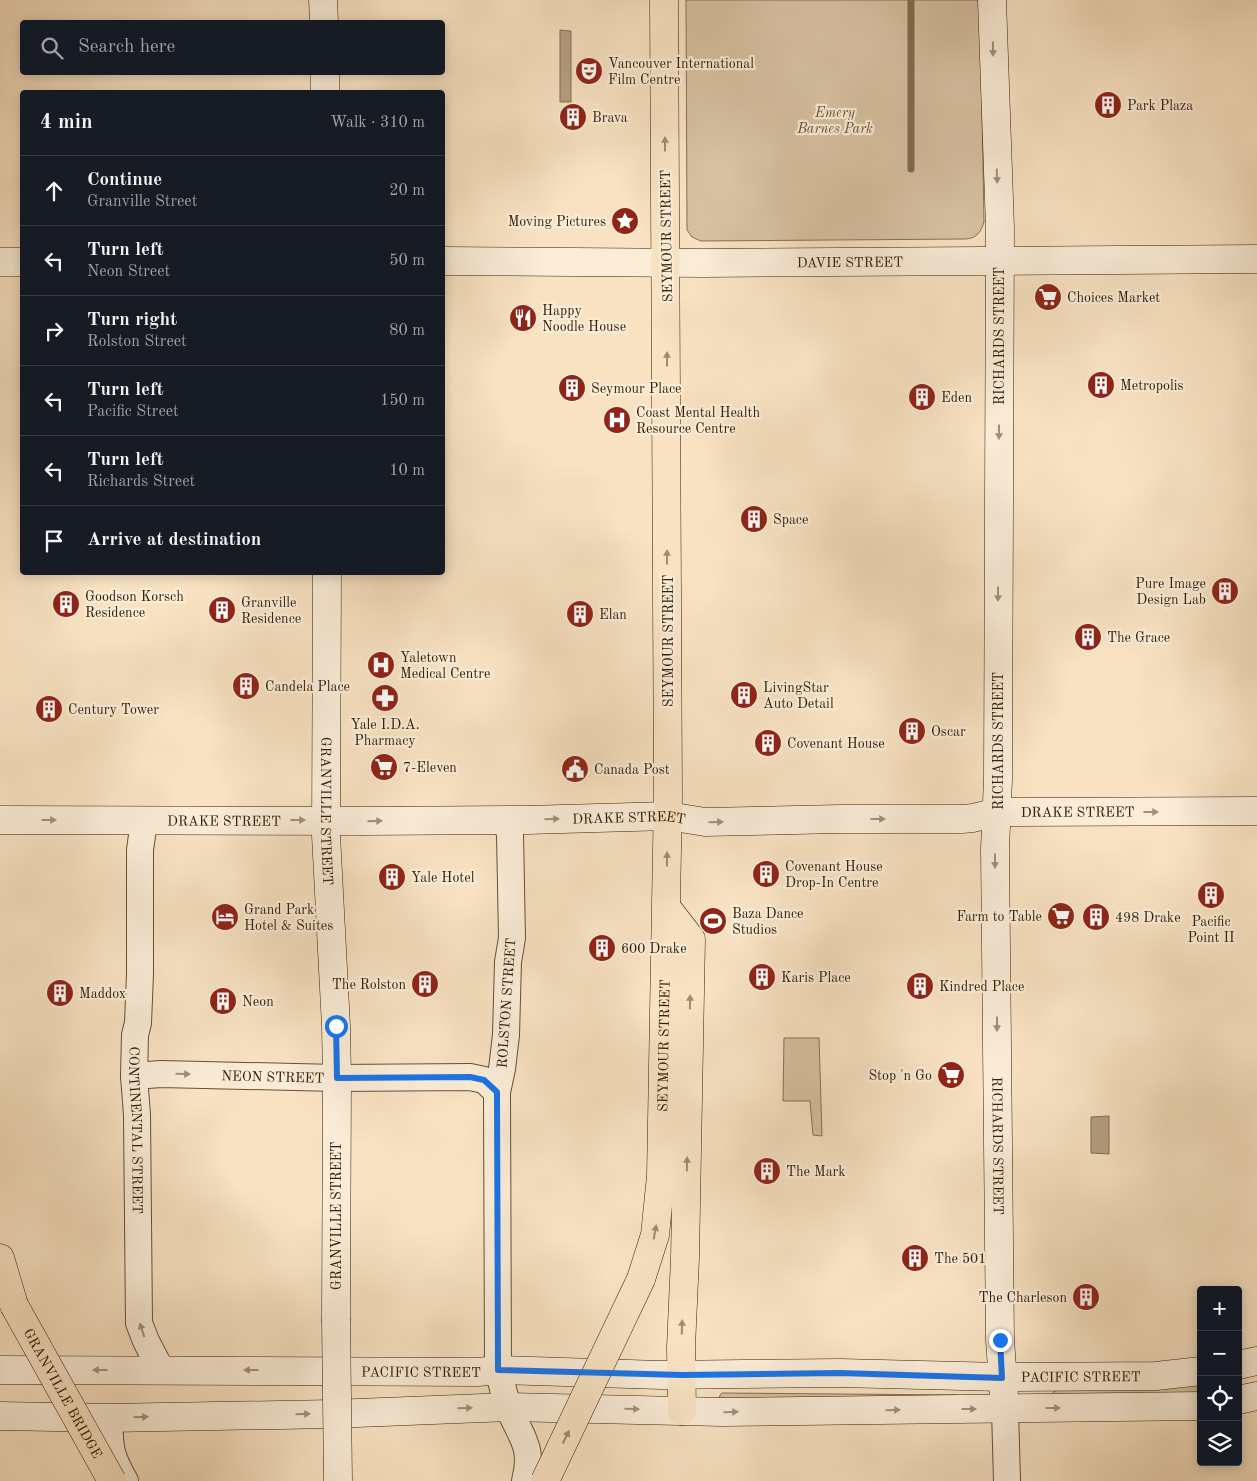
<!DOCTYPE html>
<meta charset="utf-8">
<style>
body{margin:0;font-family:"Old Standard TT",serif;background:#20242c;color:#f1f3f6}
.controls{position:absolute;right:15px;bottom:15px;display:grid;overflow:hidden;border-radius:5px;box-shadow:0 2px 12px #0003}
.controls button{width:45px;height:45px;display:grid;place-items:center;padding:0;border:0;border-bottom:1px solid #363941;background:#171b24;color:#f1f3f6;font:25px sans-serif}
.stop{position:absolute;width:15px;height:15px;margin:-11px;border:4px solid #1a73e8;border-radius:50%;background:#fff}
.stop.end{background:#1a73e8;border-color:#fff;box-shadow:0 1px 5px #0008}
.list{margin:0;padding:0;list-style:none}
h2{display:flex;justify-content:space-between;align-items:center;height:65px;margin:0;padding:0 20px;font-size:21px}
h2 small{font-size:16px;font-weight:400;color:#9ea1a6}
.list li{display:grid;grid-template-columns:32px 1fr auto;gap:15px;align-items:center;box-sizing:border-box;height:70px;padding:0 20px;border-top:1px solid #363941}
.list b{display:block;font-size:19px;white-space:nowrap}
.list p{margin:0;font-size:16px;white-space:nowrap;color:#9ea1a6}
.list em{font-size:16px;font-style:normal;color:#9ea1a6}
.icon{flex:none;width:28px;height:28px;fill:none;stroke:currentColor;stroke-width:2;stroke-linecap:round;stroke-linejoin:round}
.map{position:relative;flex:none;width:1257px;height:1481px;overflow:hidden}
.search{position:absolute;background:#171b24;box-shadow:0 2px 12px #0003;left:20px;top:20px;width:425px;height:55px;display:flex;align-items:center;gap:12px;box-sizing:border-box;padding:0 18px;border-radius:5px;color:#9ea1a6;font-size:19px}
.panel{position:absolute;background:#171b24;box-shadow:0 2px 12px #0003;left:20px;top:90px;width:425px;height:485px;border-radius:5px}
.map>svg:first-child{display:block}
.green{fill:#d7c1a2;stroke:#857054}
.water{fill:#b5a082;stroke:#816d50}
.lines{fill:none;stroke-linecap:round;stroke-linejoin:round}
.stream{stroke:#816d50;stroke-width:7}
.street-casing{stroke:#645035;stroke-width:28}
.secondary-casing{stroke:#332006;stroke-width:29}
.highway-casing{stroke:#332006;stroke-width:29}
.street{stroke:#faecd7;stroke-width:26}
.secondary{stroke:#faecd7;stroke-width:28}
.highway{stroke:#f8e2c2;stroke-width:28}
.secondary-bridge-casing{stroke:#332006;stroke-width:29;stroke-linecap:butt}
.highway-bridge-casing{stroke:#332006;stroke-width:29;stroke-linecap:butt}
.secondary-bridge{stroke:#faecd7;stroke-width:28}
.highway-bridge{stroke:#f8e2c2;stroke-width:28}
.oneway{fill:#a09079}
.oneway2{fill:#9f8b6d}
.route{stroke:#1a73e8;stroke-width:6}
.labels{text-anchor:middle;stroke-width:4.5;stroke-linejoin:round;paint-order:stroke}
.poi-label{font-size:14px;fill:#332006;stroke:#faecd7;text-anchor:start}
.park-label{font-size:14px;font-style:italic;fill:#645035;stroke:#faecd7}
.street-label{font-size:14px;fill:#332006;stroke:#faecd7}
</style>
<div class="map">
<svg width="1257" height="1481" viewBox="0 0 1257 1481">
<rect width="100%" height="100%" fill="#f8e2c2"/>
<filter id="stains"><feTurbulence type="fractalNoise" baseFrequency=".004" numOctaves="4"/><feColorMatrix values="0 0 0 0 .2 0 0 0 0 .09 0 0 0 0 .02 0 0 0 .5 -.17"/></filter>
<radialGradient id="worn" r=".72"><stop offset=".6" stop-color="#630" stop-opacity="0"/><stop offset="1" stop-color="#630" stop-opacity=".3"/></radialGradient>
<path class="green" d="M686,0H980L984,222C981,232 977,238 966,239L701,241L692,237L687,230Z
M784,1038H819L822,1136L813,1135L810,1101H783Z
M1201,1383V1399L1054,1396L1053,1392L1057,1390Z
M722,1393L957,1395L961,1396L719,1400L720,1395Z"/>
<path class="water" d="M560,30L571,31V102H560Z
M1109,1116V1154L1091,1153V1117Z"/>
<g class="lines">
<path class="stream" d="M911,0V169"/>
<g class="street-casing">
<g id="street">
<path d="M504,820L510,833L512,938L508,962L506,1035L502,1069L497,1092L498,1370C502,1383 504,1396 509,1408C521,1438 534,1446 525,1481"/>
<path id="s1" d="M144,821L140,850V974L138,1023L135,1035L134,1076L137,1115L139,1323L146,1341L159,1366L167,1370"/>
<path id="s2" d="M134,1076L161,1074L337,1078L470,1077L484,1080L497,1092"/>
<path d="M1005,1409L1007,1481"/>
<path d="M109,1418C110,1448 110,1455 125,1481"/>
</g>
</g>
<g class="secondary-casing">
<g id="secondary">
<path d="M323,0L324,22"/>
<path id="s3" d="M992,0L1000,228L998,779L995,849L1000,1340L1005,1409"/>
<path d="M325,72V92"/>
<path id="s4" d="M442,261L703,263L1257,259"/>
<path d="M0,262H22"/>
<path id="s5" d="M327,572L326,835L336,1026L337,1078L336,1319"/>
<path id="s6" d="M0,820L365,821L527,820L668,816L705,822L840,819H962L973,818L997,812L1257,811"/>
<path d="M1238,1365L1257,1361"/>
<path id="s7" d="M0,1370L478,1372L498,1370L661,1375L840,1373L1002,1377L1156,1376L1201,1371"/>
<path d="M1238,1400L1257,1396"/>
<path d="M0,1416L109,1418L332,1414L509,1407L722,1412L1201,1406"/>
</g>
</g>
<g class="highway-casing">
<g id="highway">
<path d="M667,908L691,939L685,1258L681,1347L682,1411"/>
<path d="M0,1258L14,1305"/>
<path id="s8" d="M641,1279L655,1235L661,1176L668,795L664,0"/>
</g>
</g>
<use href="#street" class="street"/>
<use href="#secondary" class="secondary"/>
<use href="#highway" class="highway"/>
<g class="secondary-bridge-casing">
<path id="secondary-bridge" d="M336,1319L338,1481"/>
</g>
<g class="highway-bridge-casing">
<g id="highway-bridge">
<path id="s9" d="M14,1305L112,1481"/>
<path d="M545,1481L641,1279"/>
</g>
</g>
<use href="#secondary-bridge" class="secondary-bridge"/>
<use href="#highway-bridge" class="highway-bridge"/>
</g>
<defs><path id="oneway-solid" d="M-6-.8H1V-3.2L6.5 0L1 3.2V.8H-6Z" transform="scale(1.25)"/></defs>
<g class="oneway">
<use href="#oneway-solid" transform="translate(993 49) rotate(89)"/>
<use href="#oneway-solid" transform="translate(997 176) rotate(88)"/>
<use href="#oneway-solid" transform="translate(999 432) rotate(90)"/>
<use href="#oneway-solid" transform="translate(998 594) rotate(90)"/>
<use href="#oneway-solid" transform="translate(1151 812)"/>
<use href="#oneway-solid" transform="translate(552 819) rotate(-2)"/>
<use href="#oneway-solid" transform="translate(878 819)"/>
<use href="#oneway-solid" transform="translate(49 820)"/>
<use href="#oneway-solid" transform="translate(298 820)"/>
<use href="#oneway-solid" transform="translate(375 821) rotate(-1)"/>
<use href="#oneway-solid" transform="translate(716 822) rotate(-1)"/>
<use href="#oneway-solid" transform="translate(995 861) rotate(90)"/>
<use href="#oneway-solid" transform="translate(997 1024) rotate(90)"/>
<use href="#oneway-solid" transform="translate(183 1074) rotate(2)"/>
<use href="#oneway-solid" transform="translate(142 1330) rotate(-108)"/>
<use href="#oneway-solid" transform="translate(100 1370) rotate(-180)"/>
<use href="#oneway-solid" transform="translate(251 1370) rotate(-180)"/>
<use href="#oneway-solid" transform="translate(465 1408) rotate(-2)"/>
<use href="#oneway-solid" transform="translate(1053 1408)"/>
<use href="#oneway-solid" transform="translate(632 1409) rotate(2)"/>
<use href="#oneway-solid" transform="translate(969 1409)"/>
<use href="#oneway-solid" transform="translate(893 1410) rotate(-1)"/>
<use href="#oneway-solid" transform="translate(731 1412) rotate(-1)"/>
<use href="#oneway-solid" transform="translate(303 1414) rotate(-1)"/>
<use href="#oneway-solid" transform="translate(141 1417) rotate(-1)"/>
</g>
<g class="oneway2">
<use href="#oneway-solid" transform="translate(665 144) rotate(-90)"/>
<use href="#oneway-solid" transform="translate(667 359) rotate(-90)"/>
<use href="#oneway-solid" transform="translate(667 557) rotate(-90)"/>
<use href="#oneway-solid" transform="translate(667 859) rotate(-89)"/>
<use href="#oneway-solid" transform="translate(690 1002) rotate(-89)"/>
<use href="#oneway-solid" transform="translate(687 1164) rotate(-89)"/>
<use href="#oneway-solid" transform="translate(655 1232) rotate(-80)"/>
<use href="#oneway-solid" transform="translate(682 1327) rotate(-88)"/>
<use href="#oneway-solid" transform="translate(566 1437) rotate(-64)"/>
</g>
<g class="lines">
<path class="route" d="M336,1026L337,1078L470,1077L484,1080L497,1092L498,1370L682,1375L840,1373L1002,1378L1000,1340"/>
</g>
<defs>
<g id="theatre-disc" transform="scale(1.4375)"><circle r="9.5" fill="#8f2418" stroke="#faecd7"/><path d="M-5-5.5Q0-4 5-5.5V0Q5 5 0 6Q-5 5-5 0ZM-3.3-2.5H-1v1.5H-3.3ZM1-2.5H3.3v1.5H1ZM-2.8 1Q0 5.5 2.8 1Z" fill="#fff"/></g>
<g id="building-disc" transform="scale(1.4375)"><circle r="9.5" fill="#8f2418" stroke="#faecd7"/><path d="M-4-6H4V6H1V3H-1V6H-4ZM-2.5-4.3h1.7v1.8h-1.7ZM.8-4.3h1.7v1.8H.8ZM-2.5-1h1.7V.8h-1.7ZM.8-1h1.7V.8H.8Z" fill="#fff"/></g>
<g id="sight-disc" transform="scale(1.4375)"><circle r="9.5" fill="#8f2418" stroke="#faecd7"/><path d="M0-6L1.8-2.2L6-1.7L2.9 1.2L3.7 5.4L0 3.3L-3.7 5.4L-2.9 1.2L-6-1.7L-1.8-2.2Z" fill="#fff"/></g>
<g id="supermarket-disc" transform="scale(1.4375)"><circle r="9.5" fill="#8f2418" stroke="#faecd7"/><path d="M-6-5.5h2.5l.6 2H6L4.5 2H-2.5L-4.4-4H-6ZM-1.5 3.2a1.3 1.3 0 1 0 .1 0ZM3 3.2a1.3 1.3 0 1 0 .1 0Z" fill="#fff"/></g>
<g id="restaurant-disc" transform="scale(1.4375)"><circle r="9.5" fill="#8f2418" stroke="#faecd7"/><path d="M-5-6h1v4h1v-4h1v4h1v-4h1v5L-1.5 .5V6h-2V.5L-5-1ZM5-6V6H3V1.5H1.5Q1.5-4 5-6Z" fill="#fff"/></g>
<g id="hospital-disc" transform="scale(1.4375)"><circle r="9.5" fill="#8f2418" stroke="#faecd7"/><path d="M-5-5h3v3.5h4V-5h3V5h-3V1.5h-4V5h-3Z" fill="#fff"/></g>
<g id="pharmacy-disc" transform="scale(1.4375)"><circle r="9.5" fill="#8f2418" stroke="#faecd7"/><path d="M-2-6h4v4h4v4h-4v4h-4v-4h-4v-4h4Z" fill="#fff"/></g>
<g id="civic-disc" transform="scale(1.4375)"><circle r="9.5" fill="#8f2418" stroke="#faecd7"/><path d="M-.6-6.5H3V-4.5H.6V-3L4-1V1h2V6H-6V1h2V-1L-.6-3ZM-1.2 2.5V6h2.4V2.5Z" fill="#fff"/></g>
<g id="hotel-disc" transform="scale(1.4375)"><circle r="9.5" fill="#8f2418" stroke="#faecd7"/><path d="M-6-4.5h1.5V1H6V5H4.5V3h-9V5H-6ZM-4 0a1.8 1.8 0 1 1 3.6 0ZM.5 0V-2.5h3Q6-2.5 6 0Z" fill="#fff"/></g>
<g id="stadium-disc" transform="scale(1.4375)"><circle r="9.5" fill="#8f2418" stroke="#faecd7"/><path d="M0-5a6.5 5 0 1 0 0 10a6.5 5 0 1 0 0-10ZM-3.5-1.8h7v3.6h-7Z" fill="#fff"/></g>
</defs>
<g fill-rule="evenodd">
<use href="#theatre-disc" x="589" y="71"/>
<use href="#building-disc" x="1108" y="105"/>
<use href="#building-disc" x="573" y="117"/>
<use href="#sight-disc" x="625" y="221"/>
<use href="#supermarket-disc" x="1048" y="297"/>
<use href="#restaurant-disc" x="523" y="318"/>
<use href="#building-disc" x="1101" y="385"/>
<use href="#building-disc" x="572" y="388"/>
<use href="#building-disc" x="922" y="397"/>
<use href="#hospital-disc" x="617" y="420"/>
<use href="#building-disc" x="754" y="519"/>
<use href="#building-disc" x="1225" y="591"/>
<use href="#building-disc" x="66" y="604"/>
<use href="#building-disc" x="222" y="610"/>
<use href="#building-disc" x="580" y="614"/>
<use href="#building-disc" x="1088" y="637"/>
<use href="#hospital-disc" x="381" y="665"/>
<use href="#building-disc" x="246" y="686"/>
<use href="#building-disc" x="744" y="695"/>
<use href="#pharmacy-disc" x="385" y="698"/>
<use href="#building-disc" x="49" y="709"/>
<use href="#building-disc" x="912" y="731"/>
<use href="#building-disc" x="768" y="743"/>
<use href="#supermarket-disc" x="384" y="767"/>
<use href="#civic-disc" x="575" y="769"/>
<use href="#building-disc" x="766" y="874"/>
<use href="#building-disc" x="392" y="877"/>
<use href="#building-disc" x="1211" y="895"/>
<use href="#supermarket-disc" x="1061" y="916"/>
<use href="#hotel-disc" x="225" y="917"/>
<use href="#building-disc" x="1096" y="917"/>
<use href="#stadium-disc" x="713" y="921"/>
<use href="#building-disc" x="602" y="948"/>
<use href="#building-disc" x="762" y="977"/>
<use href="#building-disc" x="425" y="984"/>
<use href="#building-disc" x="920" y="986"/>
<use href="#building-disc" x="60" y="993"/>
<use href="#building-disc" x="223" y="1001"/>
<use href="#supermarket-disc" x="951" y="1075"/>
<use href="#building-disc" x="767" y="1171"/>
<use href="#building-disc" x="915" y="1258"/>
<use href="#building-disc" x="1086" y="1297"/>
</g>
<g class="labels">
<g class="poi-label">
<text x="608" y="68">Vancouver International<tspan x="608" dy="16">Film Centre</tspan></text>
<text x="1127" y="110">Park Plaza</text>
<text x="592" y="122">Brava</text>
<text x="606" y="226" text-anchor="end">Moving Pictures</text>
<text x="1067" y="302">Choices Market</text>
<text x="542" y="315">Happy<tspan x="542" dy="16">Noodle House</tspan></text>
<text x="1120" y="390">Metropolis</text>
<text x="591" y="393">Seymour Place</text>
<text x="941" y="402">Eden</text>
<text x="636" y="417">Coast Mental Health<tspan x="636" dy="16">Resource Centre</tspan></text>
<text x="773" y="524">Space</text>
<text x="1206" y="588" text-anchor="end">Pure Image<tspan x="1206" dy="16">Design Lab</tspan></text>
<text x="85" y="601">Goodson Korsch<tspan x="85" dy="16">Residence</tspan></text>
<text x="241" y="607">Granville<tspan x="241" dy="16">Residence</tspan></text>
<text x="599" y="619">Elan</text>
<text x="1107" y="642">The Grace</text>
<text x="400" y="662">Yaletown<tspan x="400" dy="16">Medical Centre</tspan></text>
<text x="265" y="691">Candela Place</text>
<text x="763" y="692">LivingStar<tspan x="763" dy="16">Auto Detail</tspan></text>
<text x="68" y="714">Century Tower</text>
<text x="385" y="729" text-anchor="middle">Yale I.D.A.<tspan x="385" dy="16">Pharmacy</tspan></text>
<text x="931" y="736">Oscar</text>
<text x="787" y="748">Covenant House</text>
<text x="403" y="772">7-Eleven</text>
<text x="594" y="774">Canada Post</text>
<text x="785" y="871">Covenant House<tspan x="785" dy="16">Drop-In Centre</tspan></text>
<text x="411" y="882">Yale Hotel</text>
<text x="244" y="914">Grand Park<tspan x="244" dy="16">Hotel &amp; Suites</tspan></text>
<text x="732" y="918">Baza Dance<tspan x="732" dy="16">Studios</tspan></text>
<text x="1042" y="921" text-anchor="end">Farm to Table</text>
<text x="1115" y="922">498 Drake</text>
<text x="1211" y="926" text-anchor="middle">Pacific<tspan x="1211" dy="16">Point II</tspan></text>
<text x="621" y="953">600 Drake</text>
<text x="781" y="982">Karis Place</text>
<text x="406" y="989" text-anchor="end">The Rolston</text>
<text x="939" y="991">Kindred Place</text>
<text x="79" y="998">Maddox</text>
<text x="242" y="1006">Neon</text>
<text x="932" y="1080" text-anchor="end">Stop 'n Go</text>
<text x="786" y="1176">The Mark</text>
<text x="934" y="1263">The 501</text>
<text x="1067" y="1302" text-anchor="end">The Charleson</text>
</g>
<g class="park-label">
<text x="835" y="117">Emery<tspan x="835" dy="16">Barnes Park</tspan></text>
</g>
<g class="street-label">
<text transform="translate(666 236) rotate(-91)" y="5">SEYMOUR STREET</text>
<text dy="5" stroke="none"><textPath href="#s4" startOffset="408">DAVIE STREET</textPath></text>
<text transform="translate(999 336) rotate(-90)" y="5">RICHARDS STREET</text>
<text transform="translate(668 641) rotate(-90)" y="5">SEYMOUR STREET</text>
<text transform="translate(998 741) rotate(-90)" y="5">RICHARDS STREET</text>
<text dy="5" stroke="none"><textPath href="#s5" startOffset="239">GRANVILLE STREET</textPath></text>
<text dy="5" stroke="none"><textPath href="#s6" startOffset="1079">DRAKE STREET</textPath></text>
<text dy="5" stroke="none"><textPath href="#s6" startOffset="629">DRAKE STREET</textPath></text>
<text dy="5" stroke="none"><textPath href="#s6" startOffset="224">DRAKE STREET</textPath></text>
<text transform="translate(506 1003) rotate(-86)" y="5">ROLSTON STREET</text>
<text dy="5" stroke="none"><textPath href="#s8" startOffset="236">SEYMOUR STREET</textPath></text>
<text dy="5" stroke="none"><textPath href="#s2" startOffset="139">NEON STREET</textPath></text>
<text dy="5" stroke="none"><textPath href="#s1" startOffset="310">CONTINENTAL STREET</textPath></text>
<text dy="5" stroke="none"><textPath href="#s3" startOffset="1146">RICHARDS STREET</textPath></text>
<text transform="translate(336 1216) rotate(-90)" y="5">GRANVILLE STREET</text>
<text dy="5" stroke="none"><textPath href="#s7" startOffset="421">PACIFIC STREET</textPath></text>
<text dy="5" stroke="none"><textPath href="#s7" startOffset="1081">PACIFIC STREET</textPath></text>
<text dy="5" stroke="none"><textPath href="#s9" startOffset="101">GRANVILLE BRIDGE</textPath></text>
</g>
</g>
<rect width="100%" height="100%" filter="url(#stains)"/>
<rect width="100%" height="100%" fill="url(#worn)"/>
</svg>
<div class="controls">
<button>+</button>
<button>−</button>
<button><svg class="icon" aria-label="locate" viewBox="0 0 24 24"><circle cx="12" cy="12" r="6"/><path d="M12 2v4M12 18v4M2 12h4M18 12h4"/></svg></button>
<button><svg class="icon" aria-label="layers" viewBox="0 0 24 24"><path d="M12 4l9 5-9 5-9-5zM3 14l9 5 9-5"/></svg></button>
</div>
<div class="stop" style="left:336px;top:1026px"></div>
<div class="stop end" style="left:1000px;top:1340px"></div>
<div class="search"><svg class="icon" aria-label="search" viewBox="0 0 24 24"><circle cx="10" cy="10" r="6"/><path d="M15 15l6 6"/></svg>Search here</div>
<section class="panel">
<h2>4 min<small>Walk · 310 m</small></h2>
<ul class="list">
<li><svg class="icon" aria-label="ahead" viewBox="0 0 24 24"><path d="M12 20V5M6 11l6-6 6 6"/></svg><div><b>Continue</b><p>Granville Street</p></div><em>20 m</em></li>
<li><svg class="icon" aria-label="left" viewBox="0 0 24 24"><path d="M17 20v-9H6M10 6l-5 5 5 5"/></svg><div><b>Turn left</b><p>Neon Street</p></div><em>50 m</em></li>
<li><svg class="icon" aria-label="right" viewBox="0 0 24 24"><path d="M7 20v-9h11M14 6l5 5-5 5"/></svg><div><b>Turn right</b><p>Rolston Street</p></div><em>80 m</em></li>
<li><svg class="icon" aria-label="left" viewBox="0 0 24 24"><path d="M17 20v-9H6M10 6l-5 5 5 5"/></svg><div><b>Turn left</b><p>Pacific Street</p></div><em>150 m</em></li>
<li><svg class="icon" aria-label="left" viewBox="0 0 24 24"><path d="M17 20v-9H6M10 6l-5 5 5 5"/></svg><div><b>Turn left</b><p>Richards Street</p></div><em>10 m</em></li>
<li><svg class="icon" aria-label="arrive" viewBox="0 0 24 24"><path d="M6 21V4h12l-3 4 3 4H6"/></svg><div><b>Arrive at destination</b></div></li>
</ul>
</section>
</div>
